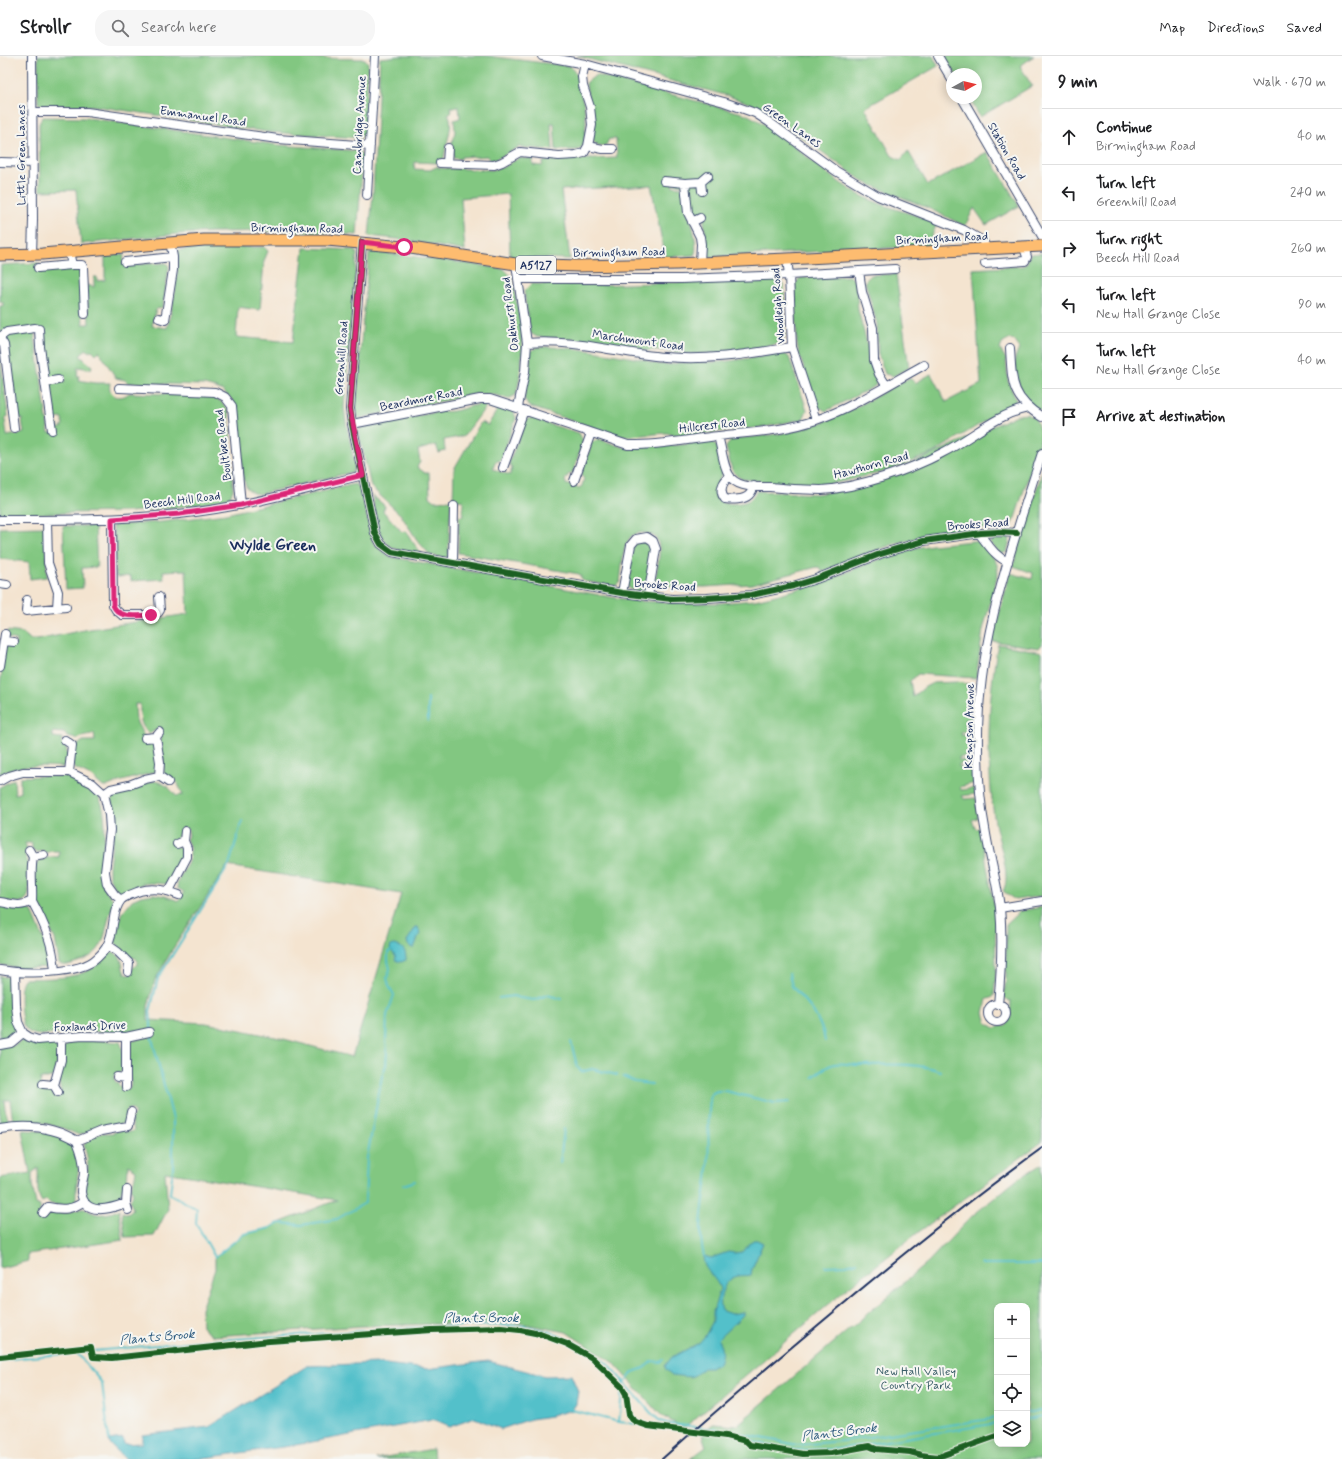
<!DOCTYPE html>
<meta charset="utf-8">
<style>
body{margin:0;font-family:Mynerve,sans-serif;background:#f6f6f6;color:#202124}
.controls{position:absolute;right:12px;bottom:12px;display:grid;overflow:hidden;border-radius:8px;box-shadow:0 2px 10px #0003}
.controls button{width:36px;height:36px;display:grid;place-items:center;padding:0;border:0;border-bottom:1px solid #e0e0e0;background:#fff;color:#202124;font:20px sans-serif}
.compass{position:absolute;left:946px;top:12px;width:36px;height:36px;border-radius:50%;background:#fff;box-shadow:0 2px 10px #0003;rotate:82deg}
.stop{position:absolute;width:12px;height:12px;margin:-9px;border:3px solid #db2777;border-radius:50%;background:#fff}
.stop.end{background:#db2777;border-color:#fff;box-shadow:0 1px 4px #0008}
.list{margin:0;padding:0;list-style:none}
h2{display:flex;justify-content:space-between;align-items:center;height:52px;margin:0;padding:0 16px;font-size:17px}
h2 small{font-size:13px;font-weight:400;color:#757577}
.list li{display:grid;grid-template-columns:26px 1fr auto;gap:12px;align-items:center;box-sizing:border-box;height:56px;padding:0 16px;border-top:1px solid #e0e0e0}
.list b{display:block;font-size:15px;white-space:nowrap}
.list p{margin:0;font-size:13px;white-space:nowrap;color:#757577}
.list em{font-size:13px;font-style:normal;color:#757577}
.icon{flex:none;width:22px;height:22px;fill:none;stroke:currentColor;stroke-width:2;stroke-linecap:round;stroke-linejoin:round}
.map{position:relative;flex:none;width:1042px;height:1403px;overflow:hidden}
header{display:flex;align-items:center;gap:24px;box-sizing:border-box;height:56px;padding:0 20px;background:#fff;border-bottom:1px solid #e0e0e0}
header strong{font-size:19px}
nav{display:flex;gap:22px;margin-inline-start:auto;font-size:14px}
.search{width:280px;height:36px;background:#f6f6f6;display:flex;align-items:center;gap:10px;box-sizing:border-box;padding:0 14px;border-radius:16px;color:#757577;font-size:15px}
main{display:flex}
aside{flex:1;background:#fff}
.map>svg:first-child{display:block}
.green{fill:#82c781;stroke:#4e7b70;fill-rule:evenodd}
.water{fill:#52c0ca;stroke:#367894}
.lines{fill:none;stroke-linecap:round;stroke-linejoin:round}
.stream{stroke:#52c0ca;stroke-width:2}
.minor-casing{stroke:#3c4a6f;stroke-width:10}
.major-casing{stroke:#3c4a6f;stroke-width:13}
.minor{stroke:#fff;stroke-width:8}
.major{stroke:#fdbc6f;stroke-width:11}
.rail{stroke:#1b2f5e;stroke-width:2}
.cycleway-casing{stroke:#f6f6f2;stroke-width:8}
.cycleway{stroke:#1b5e20;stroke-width:6}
.route{stroke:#db2777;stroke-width:5}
.labels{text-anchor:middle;stroke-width:4;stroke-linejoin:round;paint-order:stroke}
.shield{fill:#f6f6f2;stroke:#5d6b8a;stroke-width:1}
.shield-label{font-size:11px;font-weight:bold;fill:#1b2f5e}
.street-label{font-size:12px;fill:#1b2f5e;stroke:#f6f6f2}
.park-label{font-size:12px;fill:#3a5d68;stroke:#f6f6f2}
.water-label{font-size:13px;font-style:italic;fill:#2c5a7e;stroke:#f6f6f2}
.district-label{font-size:16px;font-weight:bold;fill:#1b2f5e;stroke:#f6f6f2}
</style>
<header>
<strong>Strollr</strong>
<div class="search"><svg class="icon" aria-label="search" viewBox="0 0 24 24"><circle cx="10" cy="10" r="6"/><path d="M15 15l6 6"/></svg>Search here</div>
<nav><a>Map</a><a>Directions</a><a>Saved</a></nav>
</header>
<main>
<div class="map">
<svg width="1042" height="1403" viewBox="0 0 1042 1403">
<rect width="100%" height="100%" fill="#f6f6f2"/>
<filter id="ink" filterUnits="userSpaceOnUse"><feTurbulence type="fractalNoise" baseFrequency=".025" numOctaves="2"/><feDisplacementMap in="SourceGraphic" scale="8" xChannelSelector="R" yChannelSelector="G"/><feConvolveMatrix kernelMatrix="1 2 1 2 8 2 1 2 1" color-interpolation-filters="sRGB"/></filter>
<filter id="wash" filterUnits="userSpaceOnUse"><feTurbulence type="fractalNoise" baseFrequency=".012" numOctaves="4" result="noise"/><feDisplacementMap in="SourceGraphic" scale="16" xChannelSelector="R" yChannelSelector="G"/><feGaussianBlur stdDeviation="0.9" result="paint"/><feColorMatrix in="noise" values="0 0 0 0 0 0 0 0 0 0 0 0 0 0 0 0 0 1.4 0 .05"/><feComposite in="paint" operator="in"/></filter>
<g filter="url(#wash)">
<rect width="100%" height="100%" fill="#f4e4d0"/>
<path class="green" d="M38,0H291L312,2L365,3L368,7L365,77L360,82L268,76L95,50L42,49L38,47Z
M401,0H486L570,10L577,19L578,30L584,48L586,65L584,89L578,94H556L554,67H551L553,94L519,91L497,103L489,104L488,100L474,101L473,100L461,101V103L453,102V90L451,89L455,76L454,64L460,62L459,51H450L451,57L448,58C455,67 445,90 444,102L438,107L415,106L414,113L430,114L438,110V112L492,114L504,111L519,102L533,103V109L542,110L543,106L546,105L617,102L616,83H609L606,89C600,91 595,89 592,83L586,27L596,19L746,58C782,75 809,106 842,128C848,132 855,137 862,140C886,152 912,157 937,167L928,190L708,201L703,157L694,158V156H691L689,132L690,130L672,127L673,130L682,131C685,143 701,191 694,199L665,201L651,129L561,134L570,203L510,201L508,138L461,142L465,195L407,184L369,180L373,138L380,2Z
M577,0H933L938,10L865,52L892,100L901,104L908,95L928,129L987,96L1019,150L986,169L974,152L965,170L928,152L864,126L768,57L749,47L725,39Z
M945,0H1034L1020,10L1032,30L980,61L969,42H976V18H955Z
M42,61L88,62L278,89L359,95L363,101L357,179L331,177L277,175L212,176L178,178L81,188L76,134L40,135L39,68Z
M211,191H264L268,195L264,205L260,254L238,251L236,281L293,286L304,192L355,194L357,198L344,351L346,366L355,410L353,416L259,438L253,437L247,432L243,422L239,365L238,355L233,345L223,335L216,332L204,329L128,327L125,324L116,322L99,295L96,298L92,294L89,296L86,293L80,300L92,310L91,313L78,311L77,320H79L78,324L95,327H110C107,340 120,345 129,337L206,339C218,342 226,347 229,359L233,434L229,443L222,446L130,456L0,458V299L8,360L5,364L7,380L24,377L22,363L17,360L8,289L5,281L9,278L34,275L49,377H54L55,368L58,369V373L61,372L63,368L62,362L53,363C52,357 46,332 52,328C55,326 62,326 65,326L64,320L52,322L48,321L42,274L0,276V250H3V246H0L1,209L39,207L40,215L77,212L80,214V218L83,268H89L87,229L94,231V221H97V225L105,224V199L124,198L123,209L166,207L169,210L163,250L161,252L156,253L152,270L167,272C174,247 178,222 178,196L180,194Z
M371,196H374L449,205L504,213L512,221C516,242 521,263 522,284C523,303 520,322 516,339L508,343L496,339L477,338L359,362L358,361L355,353L369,198Z
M1042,197V355C1022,352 1015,320 1015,303C1015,299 1019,296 1019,291L1014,284L1009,283L1003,286L1000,293L1006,303L1008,325L1016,344L1013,352L990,362L933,397L888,415L836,427L812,429H798L742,423L737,420L732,414L726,391L732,383C758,380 784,379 808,371C844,361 875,340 907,323H911L915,327L931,318L946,346L981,328L973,213L1023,210L1027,207L1030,198Z
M896,218L909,312L893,320L885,318L878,298L877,268L865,225L871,219Z
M850,220L856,226L858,254L868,291L870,305L877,324L875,330L826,355L817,350L799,298L797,287L795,228L800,222Z
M778,223L784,229L785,280L781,287C752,294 722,298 692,298C678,298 660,291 646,295L593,285L537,281L530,277L524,235L531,228L598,229Z
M537,291C574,290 609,298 646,304C652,309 670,310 677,307L720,306L760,301L782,296L789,301L807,354L803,363L765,371L676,380L667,377L620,381L528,350L524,342L529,320L531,295Z
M485,348V352L464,380L444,384L445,395L439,397L436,389L418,394L420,406L417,411L425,417H429L430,441L435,445L451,444L448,500L445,502L430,499L417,484L401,459L371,431L359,377L361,371H363L442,355C456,358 470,348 485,348Z
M499,351L513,354L516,362L501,404L495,406L493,413L510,419L512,412L509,407L525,365L533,361L543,364L545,367L579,377L583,385L573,416L571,418H569L565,424L566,428L579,432L582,430L584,423L581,419L592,386L599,383L625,392L680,389L711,385L717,390L723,416C722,419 720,421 719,424C716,432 717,440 721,446C728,449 745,448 751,443C753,440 755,437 757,435L817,438L864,430L1017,359L1027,358L1035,362L1041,378L1040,384L1015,462L1010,471C972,473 934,476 897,487C871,495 848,507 822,516L820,512L817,511L752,528L705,531L654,530C656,515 669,478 645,477C639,476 632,478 629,483C622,493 622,514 620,526L617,529L612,530L583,525L579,518L458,497L459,461L463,460V444L453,445L454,413L481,366L488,369Z
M1042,416V588L1039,592L992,585L1010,517L1032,523L1033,517L1013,510Z
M355,428L360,432L373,486L382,495L391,501L616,542L637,545L679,547H720L755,544L772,540L823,526L872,506L915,492L932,489L973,485L981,487L995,504L997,509L998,517L983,574L976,622L918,618L910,625L913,641L925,631L933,627L957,626L968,628L975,634L973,648V662L966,663L965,668L973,667V675L962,676L961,679H973V700L959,701V704L973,705L974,707L959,708V711H974L975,727L960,731L961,734L975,732L976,738L962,740L964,743L976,742L978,762L972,764L976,773L980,772L995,854L996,914L994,940L992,942L987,943L984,957L987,967L995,972L1006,969L1010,963L1011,945L1007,944L1004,941L1006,921V868L1020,855L1042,851V1086L920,1175L849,1231L684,1372L662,1360L613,1306L566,1276L514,1266L362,1270L213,1280L202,1271L201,1253L215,1213V1201L244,1178L270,1172L276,1168L337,1144L165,1116L168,1153L154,1180L125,1181L122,1156L128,1158L133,1154L130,1145L133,1138L131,1132L135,1121L136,1114L128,1109L127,1130C119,1132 122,1138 120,1145C101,1151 83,1152 86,1126C86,1121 88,1116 88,1111C88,1103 86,1096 84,1089L86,1086L89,1084V1082L102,1077H112L123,1073L127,1076H131L134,1074L131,1063L135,1058L132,1053H129L126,1055L127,1063L124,1067L79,1079L65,1073L36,1065H22L13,1066L10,1044H4L5,1053L9,1066L0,1068V991L12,989L13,990L23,984L37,988L53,987L59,992L58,1003L54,1020L48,1022H41L40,1030L41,1031L50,1035L56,1041L59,1042L61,1035L58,1022L63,1002V992L65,991L68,987C85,981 103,985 120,986C123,991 125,1008 123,1013C122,1017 117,1017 115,1019L114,1022L115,1025L123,1033L130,1032L131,1026L128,1015L127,995H129L130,986L139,983V982L150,980L149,974L138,976L137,975L117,977L89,975L41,979C34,979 28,977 24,970C20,963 18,929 24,923C45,922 72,924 91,913C99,909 104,898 113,896C127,902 119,916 128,919L131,918L132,913L138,907C137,900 132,902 127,900L115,886L121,858L132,844L141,840L154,838L165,840L179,845L184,836L177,832C177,819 191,809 190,796C190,791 188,787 186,783L189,779L188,774L185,772L182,773L174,787L176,791C180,793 185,793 185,799L171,825L168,828L150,827L142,828L122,837L118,835L113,829L109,820V811L114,773L111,739L117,736L153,725C164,726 170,732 176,740L183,739L177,726L172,725L164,717L163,700L160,687L162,677L160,674H156L149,678C139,668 140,661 140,648H135L136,665L144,680V686L155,689L158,711L155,716L115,727L106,731H103L91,720L74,712L72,707L74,692L83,685H95L94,677L92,679L81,681L78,683L74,681L73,682C69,682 66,680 64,677L53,676V681L62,682L61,686L66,691L67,698L68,699L67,707H65L63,711C41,710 19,708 0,718V630L5,592L8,589H15L16,584L8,582L7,575L23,577L31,584H37L84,574L188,558L186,514L163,515L164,523L131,525V520L116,521L113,469L162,466L226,458ZM227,810L401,838L352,1001L280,982L206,967L148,964V950L155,924L174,891Z
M372,439L385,450L383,455L402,476L406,475L412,485L422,498C413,496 402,496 394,492C376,485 376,456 372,439Z
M63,470H95L97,511L82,512L83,532L66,533Z
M45,471L47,521L30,523L29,506L0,503V472Z
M1008,479L1010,484L1007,496L1000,498L990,487L992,481Z
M637,485H649L653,493L645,534L643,535L629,533L626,528L632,493Z
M998,588L1042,596V840L1015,844L1003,835C1012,820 998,785 995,767C986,709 987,646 998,588Z
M42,720C54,720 65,720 76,723C117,736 103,785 100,816C101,828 105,835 113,843C115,850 110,854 109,861C103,887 102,899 74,907C68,909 64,911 59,907L55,883L48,869L44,857L35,842V810L38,807L37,806C44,802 51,800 59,801V795H53L45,797L43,795L37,796L32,793V787H25L27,793L25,799L28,807L29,837C26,851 10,846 0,844V731L14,723L15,738L20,737V721Z
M0,849L15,854L28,851V853L32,855L49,897L50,905L47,911L22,912L0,909Z
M0,920L7,921L12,926V956L15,976L10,982V983L0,986Z
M22,1074C45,1075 76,1076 79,1105C79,1113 77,1120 77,1127C75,1136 77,1139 75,1148L65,1150L51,1148L46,1144L42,1146C35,1137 39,1123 38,1112L32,1117V1129L36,1148L40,1150V1156L46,1158L55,1155C67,1160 71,1154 82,1153C86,1152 88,1155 91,1156C100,1161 110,1157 119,1154L123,1184L28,1198V1205L0,1212V1122L30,1117Z
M1042,1108V1403H690L706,1391L702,1378L713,1368L736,1370L928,1206L972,1160L1019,1122ZM997,1250H1027V1388H997Z
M433,1393L434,1403H376L380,1402Z"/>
<path class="water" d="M416,871H418L420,877L414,892H412L408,889L407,885Z
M393,889C403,890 406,894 406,904L401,906L395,904L396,901L390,893L391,890Z
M753,1184H757L763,1187L752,1213L751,1219C747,1220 743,1219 738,1220C723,1223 718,1242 722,1255L731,1258L743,1256V1259L718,1283C722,1292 723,1298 719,1307L711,1312H703L695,1319L690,1321L672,1319L666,1314L665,1310L672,1301L699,1287L705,1280L713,1265V1256L720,1233C717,1221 700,1212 704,1200L711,1202L728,1196L735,1197L742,1196Z
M488,1305L545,1320L571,1319L578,1335L576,1348L572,1354L551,1360L531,1363L501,1373L475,1362L449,1371L432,1364L290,1390L196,1403H126L110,1388L109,1384L123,1382L124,1388L142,1387V1379L209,1371L307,1310L378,1307L427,1313Z"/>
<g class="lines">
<path class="stream" d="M428,665V642
M242,765L229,809L158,922L150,955L152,983L173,1063V1112L170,1138L197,1153L196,1167L215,1201L244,1178L270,1172L276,1168L281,1167L301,1169L337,1163L365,1147L367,1102L382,1020L386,1009L387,994L386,984L387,959L394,939L389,930L387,922L390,913L388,905V896L391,895
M789,918L792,930L813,955L818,964L823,975L825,985
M499,942L513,940L520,942L534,944L547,939L562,943
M571,986L577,1010L581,1016L592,1013L617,1019
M623,1021L635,1026L652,1028
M813,1021C819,1016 826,1010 834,1008C842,1006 851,1009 859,1009C885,1009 915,1006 940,1015
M560,1107L564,1073
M403,1129L415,1125
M704,1200C696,1170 706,1141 708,1112C710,1087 706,1063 711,1038L717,1035H725L775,1047L790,1046
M981,1208H1042
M825,1210L846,1209L857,1206
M77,1297L102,1327L109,1384
M0,1304L199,1285L433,1271L500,1269L524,1270L550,1276L582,1290L608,1308L651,1357L660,1365L671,1368L714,1373L798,1389L842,1385L997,1362
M625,1327L633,1316L644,1312L652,1305L661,1306L663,1304
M572,1354L619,1366L638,1368
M1027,1357L1042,1354
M1027,1363L1042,1360
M619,1366L623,1324
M750,1385L782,1392L796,1394L838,1393L997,1367"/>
</g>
</g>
<g filter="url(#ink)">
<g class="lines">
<g class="minor-casing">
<path id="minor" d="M542,0L585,8L724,46L755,57L769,66L836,115L878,140L964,174L983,185L985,189L986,193
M938,0L952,24
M962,42L1042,180
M33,56H87L278,83L370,90
M588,90L603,93H613
M0,106L33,107
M440,107L494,109L502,106L520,96L559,100L576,99L584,97L588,90L592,69L590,51L583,30L582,21L585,8
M447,107L448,92
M664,125L685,127L701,126L708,120
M701,126L702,135
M685,127L688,157L700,181L701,188L700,207
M367,139L375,0
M692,166L700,162
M362,186L350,353L352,368L375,477L381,488L392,496L622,537L672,543L707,542L751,539L793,530L816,523L880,498L924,485L981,477L999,476L1017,477
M69,196L72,209H82L83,211L85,258
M32,199L33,164L32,0
M787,203L789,219L792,291L816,364
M125,206L173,201
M516,208L527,287L525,316L518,351
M985,208L1025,205L1027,201L1024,191
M38,212L72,209
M859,215L862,236L873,272L874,304L879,318L886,329
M518,223H681L789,219L895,213
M159,262L165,264L173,214V201L170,186
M0,281L7,276L35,272L39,273L40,291L52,374
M0,282L4,289L14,372
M527,287C574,283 618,297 664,301C709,305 748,298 792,291
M1010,292C1012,326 1011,342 1042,361
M46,326L58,324
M119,332L215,336L225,341L232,350L241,449
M352,368L480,343H490L628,389C658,390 689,383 719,380C752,376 785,375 816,364C854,351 889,328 924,309
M718,380C722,393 723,413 732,423C741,432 758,431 770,431C787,433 804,434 821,434C858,432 910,414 942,397C971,383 996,358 1028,352
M503,412L524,354
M730,420C723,425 718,435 725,443C732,444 744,444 749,439C751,437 753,433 754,430
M574,425L591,377
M112,463L113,549L116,554L122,559H151L158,557L160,554L159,541
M0,464C60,464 120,464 179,458C241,452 302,434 363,419
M47,464L48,507L58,536L57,552
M981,477V480C989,490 996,501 1008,506
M453,507L454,450
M0,528L7,529
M622,537L631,489L636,483L647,481L653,485L656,493L648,540
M27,544L26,555L66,551
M4,585L14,586
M0,610L5,578
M145,682L156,681L160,676
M65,684L72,689L69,716
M159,720L168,726
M0,725L9,720L23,716H69L92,727L104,738L109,759L110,774L105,816L107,828L115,839L121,844
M104,738L111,733L129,729L145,723L159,720L160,706L156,681
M177,788L184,785L185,775
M29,794L33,801C30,817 33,829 32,845
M33,801L44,799
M169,835L187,801V792L184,785
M0,846C13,848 19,852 32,845C45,869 53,888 55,915
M1000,852L1042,845
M108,889L118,896L129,907L128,916
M0,914C23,918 80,919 97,902C104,896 109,888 111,879C114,868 113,853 121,844C125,840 135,837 140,835C154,831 166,834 179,839
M15,917L16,950L18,966L23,977L29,981L38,984L83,980L126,981L149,976
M988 957a9 9 0 1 1 18 0a9 9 0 1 1-18 0Z
M998,949C1001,917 1003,885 1000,852C997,825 989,799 985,772C980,746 978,718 978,691C976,588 1011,494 1042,397
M0,989L11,987L23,977
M117,1021L126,1022V1031
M126,1022V981
M43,1028L54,1029L58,1036
M54,1029L61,1004V982
M0,1073C28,1068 53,1070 77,1085C81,1095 85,1106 84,1118C83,1124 81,1129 81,1136C84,1161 110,1153 126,1147
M77,1085L101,1075L128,1070L131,1056
M127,1134L126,1147L128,1154
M43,1157L48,1151C62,1154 73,1154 84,1145"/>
</g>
<g class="major-casing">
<path id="major" d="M0,199L42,198L204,184H327L404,191L516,208L578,210L677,208L787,203L1042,190"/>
</g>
<use href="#minor" class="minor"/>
<use href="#major" class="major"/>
<path class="rail" d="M662,1403C703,1366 744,1331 786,1296C869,1226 953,1156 1042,1092"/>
<g class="cycleway-casing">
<path id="cycleway" d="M362,186L350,353L352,368L375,477L381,488L392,496L622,537L672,543L707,542L751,539L793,530L816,523L880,498L924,485L981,477L999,476L1017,477
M0,1301L91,1291L93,1301L112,1302L269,1285L432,1274L501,1272L520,1274L540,1278L567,1288L592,1302L622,1331L626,1338L629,1359L632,1363L636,1366L648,1370L726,1380L746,1385L750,1389L803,1398L831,1397L869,1390L876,1393L910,1396L921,1399L938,1401L997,1380"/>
</g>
<use href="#cycleway" class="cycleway"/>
</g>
</g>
<g class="lines" filter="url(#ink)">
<path class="route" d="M151,559C138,559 119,564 113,549L112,463L180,458L241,449L363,419L350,353L362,186L404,191"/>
</g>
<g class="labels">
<rect class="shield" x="516" y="200" width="40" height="18" rx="3"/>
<g class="shield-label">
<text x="536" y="213">A5127</text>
</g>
<g class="street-label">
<text transform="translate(203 60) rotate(8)" y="4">Emmanuel Road</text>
<text transform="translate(359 69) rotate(-87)" y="4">Cambridge Avenue</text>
<text transform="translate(792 69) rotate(35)" y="4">Green Lanes</text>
<text transform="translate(1007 95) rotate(60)" y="4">Station Road</text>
<text transform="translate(21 99) rotate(-90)" y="4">Little Green Lanes</text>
<text transform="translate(297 172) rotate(1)" y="4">Birmingham Road</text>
<text transform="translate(942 182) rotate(-3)" y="4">Birmingham Road</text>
<text transform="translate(619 196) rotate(-1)" y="4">Birmingham Road</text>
<text transform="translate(778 250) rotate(-94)" y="4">Woodleigh Road</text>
<text transform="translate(510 258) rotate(-97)" y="4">Oakhurst Road</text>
<text transform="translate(638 284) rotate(8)" y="4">Marchmount Road</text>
<text transform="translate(341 302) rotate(-86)" y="4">Greenhill Road</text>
<text transform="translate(421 343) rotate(-11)" y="4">Beardmore Road</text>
<text transform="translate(712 369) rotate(-6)" y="4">Hillcrest Road</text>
<text transform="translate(223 389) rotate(-97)" y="4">Boultbee Road</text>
<text transform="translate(871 409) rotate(-15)" y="4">Hawthorn Road</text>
<text transform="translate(182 444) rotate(-7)" y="4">Beech Hill Road</text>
<text transform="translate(978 468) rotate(-4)" y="4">Brooks Road</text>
<text transform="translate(665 529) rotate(4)" y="4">Brooks Road</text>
<text transform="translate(969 670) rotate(-89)" y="4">Kempson Avenue</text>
<text transform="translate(90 970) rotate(-2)" y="4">Foxlands Drive</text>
</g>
<g class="park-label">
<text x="916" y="1319">New Hall Valley<tspan x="916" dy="14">Country Park</tspan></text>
</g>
<g class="water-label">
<text x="481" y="1266">Plants Brook</text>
<text transform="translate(157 1280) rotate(-5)" y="5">Plants Brook</text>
<text transform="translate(839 1375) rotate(-7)" y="5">Plants Brook</text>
</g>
<g class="district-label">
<text x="273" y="494">Wylde Green</text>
</g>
</g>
</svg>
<div class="controls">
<button>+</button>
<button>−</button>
<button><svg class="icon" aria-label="locate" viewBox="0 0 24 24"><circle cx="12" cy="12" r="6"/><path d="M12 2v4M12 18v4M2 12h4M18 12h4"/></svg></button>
<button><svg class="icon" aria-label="layers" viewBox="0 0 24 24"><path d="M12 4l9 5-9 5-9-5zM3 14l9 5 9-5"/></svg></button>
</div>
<svg class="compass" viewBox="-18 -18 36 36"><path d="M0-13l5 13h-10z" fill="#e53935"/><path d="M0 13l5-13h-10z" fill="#757577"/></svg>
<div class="stop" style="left:404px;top:191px"></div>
<div class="stop end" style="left:151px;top:559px"></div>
</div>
<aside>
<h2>9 min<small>Walk · 670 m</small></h2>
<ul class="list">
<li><svg class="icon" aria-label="ahead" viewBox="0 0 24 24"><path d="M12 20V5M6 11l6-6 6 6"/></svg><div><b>Continue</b><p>Birmingham Road</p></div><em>40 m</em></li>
<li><svg class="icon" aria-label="left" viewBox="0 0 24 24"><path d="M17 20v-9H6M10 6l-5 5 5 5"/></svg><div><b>Turn left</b><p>Greenhill Road</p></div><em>240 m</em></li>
<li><svg class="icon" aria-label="right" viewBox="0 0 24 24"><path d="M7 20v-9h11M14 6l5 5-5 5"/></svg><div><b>Turn right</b><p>Beech Hill Road</p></div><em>260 m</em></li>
<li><svg class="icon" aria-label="left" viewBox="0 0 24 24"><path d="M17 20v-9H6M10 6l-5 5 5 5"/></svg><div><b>Turn left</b><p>New Hall Grange Close</p></div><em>90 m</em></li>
<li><svg class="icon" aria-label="left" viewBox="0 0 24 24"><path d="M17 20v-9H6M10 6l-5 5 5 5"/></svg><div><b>Turn left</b><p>New Hall Grange Close</p></div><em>40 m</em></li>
<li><svg class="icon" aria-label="arrive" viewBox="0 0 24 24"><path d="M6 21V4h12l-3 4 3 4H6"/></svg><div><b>Arrive at destination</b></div></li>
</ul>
</aside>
</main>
